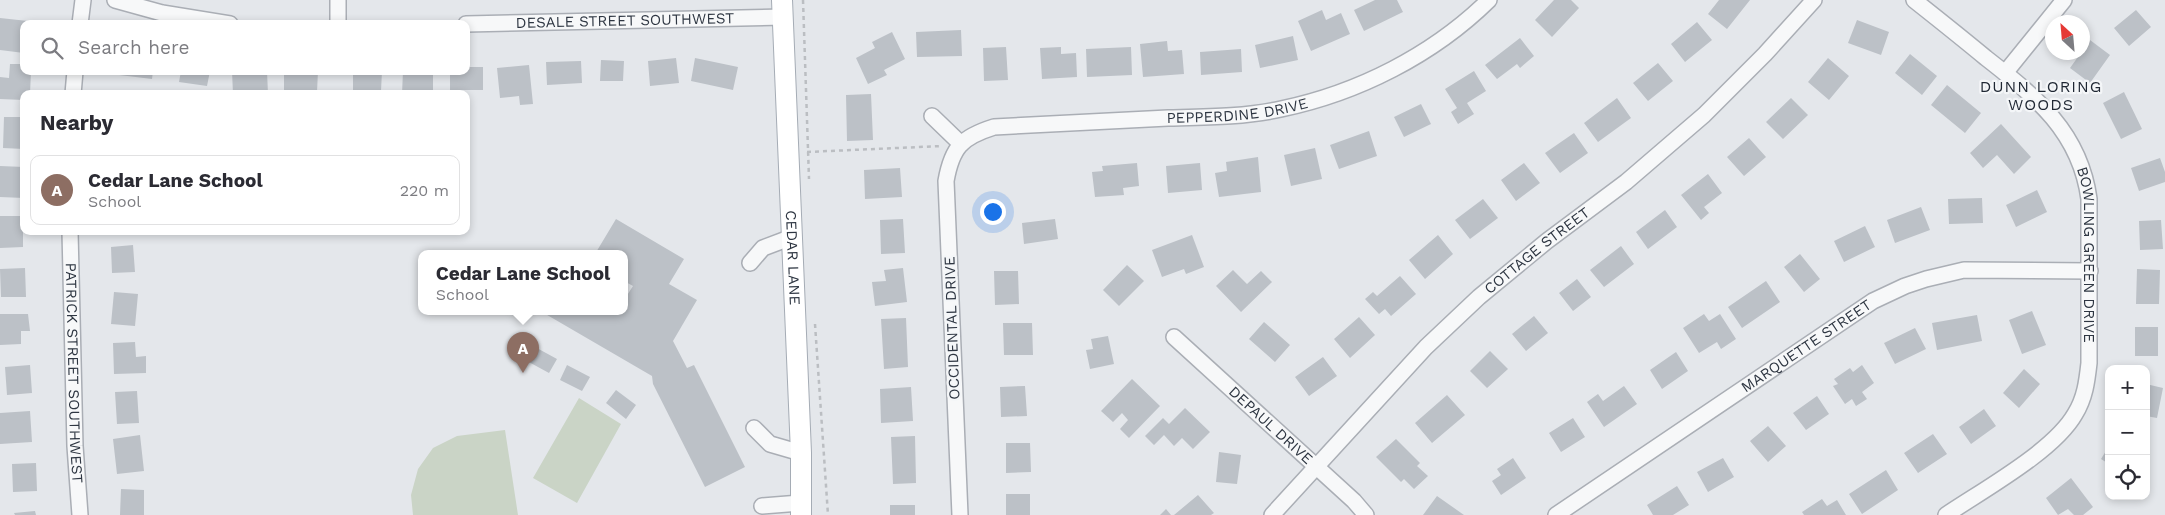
<!DOCTYPE html>
<meta charset="utf-8">
<style>
body{margin:0;font-family:"Work Sans",sans-serif;background:#f7f7f7;color:#2b2b33}
.controls{position:absolute;right:15px;bottom:15px;display:grid;overflow:hidden;border-radius:10px;box-shadow:0 2px 8px #0003}
.controls button{width:45px;height:45px;display:grid;place-items:center;padding:0;border:0;border-bottom:1px solid #e1e1e2;background:#fff;color:#2b2b33;font:25px sans-serif}
.compass{position:absolute;left:2045px;top:15px;width:45px;height:45px;border-radius:50%;background:#fff;box-shadow:0 2px 8px #0003;rotate:334deg}
.you{position:absolute;left:992px;top:211px;width:18px;height:18px;margin:-12px;border:4px solid #fff;border-radius:50%;background:#1a73e8;box-shadow:0 0 0 8px #1a73e833}
.badge{display:grid;place-items:center;width:32px;height:32px;border-radius:50%;background:#d93025;color:#fff;font-size:16px;font-weight:700}
.pin{position:absolute;translate:-50% -41px;filter:drop-shadow(0 1px 2px #0008)}
.pin::after{content:'';position:absolute;top:26px;width:18px;height:15px;background:inherit;clip-path:polygon(0 0,100% 0,50% 100%)}
.popup{position:absolute;left:418px;top:250px;width:210px;height:65px;box-sizing:border-box;display:grid;place-content:center;border-radius:10px;background:#fff;filter:drop-shadow(0 1px 4px #0005);font-size:16px;white-space:nowrap;color:#7c7c81}
.popup b{font-size:19px;color:#2b2b33}
.popup::after{content:'';position:absolute;left:50%;top:100%;margin-left:-10px;border:10px solid transparent;border-top-color:#fff}
.list{margin:0;padding:0;list-style:none}
h2{display:flex;justify-content:space-between;align-items:center;height:65px;margin:0;padding:0 20px;font-size:21px}
h2 small{font-size:16px;font-weight:400;color:#7c7c81}
.list li{display:grid;grid-template-columns:32px 1fr auto;gap:15px;align-items:center;box-sizing:border-box;height:70px;margin:0 10px 10px;padding:0 10px;border:1px solid #e1e1e2;border-radius:10px}
.list b{display:block;font-size:19px;white-space:nowrap}
.list p{margin:0;font-size:16px;white-space:nowrap;color:#7c7c81}
.list em{font-size:16px;font-style:normal;color:#7c7c81}
.icon{flex:none;width:28px;height:28px;fill:none;stroke:currentColor;stroke-width:2;stroke-linecap:round;stroke-linejoin:round}
.map{position:relative;flex:none;width:2165px;height:515px;overflow:hidden}
.search{position:absolute;background:#fff;box-shadow:0 2px 8px #0003;left:20px;top:20px;width:450px;height:55px;display:flex;align-items:center;gap:12px;box-sizing:border-box;padding:0 18px;border-radius:10px;color:#7c7c81;font-size:19px}
.panel{position:absolute;background:#fff;box-shadow:0 2px 8px #0003;left:20px;top:90px;width:450px;height:145px;border-radius:10px}
.map>svg:first-child{display:block}
.green{fill:#cad4c6}
.building{fill:#bcc1c7}
.lines{fill:none;stroke-linecap:round;stroke-linejoin:round}
.minor-casing{stroke:#aaaeb5;stroke-width:18}
.major-casing{stroke:#a5acb5;stroke-width:22}
.path{stroke:#bbbec2;stroke-width:2.5;stroke-dasharray:4 4;stroke-linecap:butt}
.minor{stroke:#f7f8f9;stroke-width:15}
.major{stroke:#fff;stroke-width:20}
.labels{text-anchor:middle;stroke-width:4.5;stroke-linejoin:round;paint-order:stroke}
.street-label{font-size:15px;fill:#2e3642;stroke:#f4f6f8}
.neighbourhood-label{font-size:16px;letter-spacing:1px;fill:#1f2733;stroke:#f4f6f8}
</style>
<div class="map">
<svg width="2165" height="515" viewBox="0 0 2165 515">
<rect width="100%" height="100%" fill="#e4e7eb"/>
<path class="green" d="M579,398L621,424L577,503L533,478Z
M505,430L518,515H413L411,495L418,469L433,448L457,436Z"/>
<path class="building" d="M1375,0H1397L1403,12L1364,31L1354,10Z
M1554,0H1571L1579,8L1552,37L1535,20Z
M1719,0H1750L1727,29L1708,14Z
M1322,10L1326,20L1341,13L1350,34L1311,51L1298,21Z
M2136,10L2151,27L2129,46L2114,28Z
M0,18L37,22L36,24H24V53L0,50Z
M1857,20L1889,32L1881,55L1848,43Z
M1697,22L1712,40L1685,62L1671,44Z
M961,30L962,56L917,57L916,32Z
M892,32L905,59L884,70L887,75L868,84L856,58L875,48L872,42Z
M1293,36L1298,60L1260,68L1255,45Z
M1520,38L1534,56L1520,68L1517,64L1497,79L1485,65Z
M2090,40L2110,55L2090,83L2070,68Z
M1167,41L1168,51L1182,50L1184,74L1143,77L1140,44Z
M1006,47L1008,80L984,81L983,48Z
M1061,47V54L1076,53L1077,77L1042,79L1040,48Z
M1131,47L1132,75L1087,77L1086,49Z
M1241,49L1242,72L1201,75L1200,52Z
M1910,54L1937,76L1922,95L1895,73Z
M676,58L679,83L650,86L648,61Z
M695,58L738,67L733,90L691,81Z
M1828,58L1849,76L1829,100L1808,82Z
M601,60L624,61L623,81H600Z
M581,61L582,83L547,85L546,62Z
M1658,63L1673,81L1648,101L1633,83Z
M10,64H24V71H31L30,94H24V100L0,99V77L9,78Z
M529,65L533,104L520,105L519,96L500,98L497,68Z
M466,67H483V90H450V71H466Z
M112,71H153L152,79L111,74Z
M181,71H210L207,86L179,82Z
M232,71H267L268,94H233Z
M284,71H318L317,92H284Z
M353,71H382L381,91L353,90Z
M403,71H433V94H402Z
M1474,71L1486,91L1467,103L1474,114L1458,124L1451,112L1457,108L1445,89Z
M1947,85L1981,113L1965,133L1931,105Z
M2124,92L2142,129L2121,139L2103,103Z
M871,94L873,140L847,141L846,95Z
M1617,98L1631,118L1598,142L1584,123Z
M1791,98L1808,115L1783,139L1766,122Z
M1421,104L1431,124L1404,137L1394,117Z
M4,117H24V149L3,148Z
M2001,124L2031,157L2014,174L1997,155L1983,168L1970,153Z
M1369,131L1377,156L1339,169L1330,145Z
M1574,133L1588,153L1560,173L1545,153Z
M1749,138L1766,157L1744,176L1727,157Z
M1315,148L1322,179L1291,186L1284,155Z
M1258,157L1261,192L1219,197L1215,173L1227,171L1226,162Z
M2160,158L2165,172V182L2139,191L2131,168Z
M1137,163L1139,186L1123,188L1124,195L1095,197L1092,172L1103,171L1102,166Z
M1200,163L1202,190L1168,193L1166,166Z
M1524,163L1540,183L1516,201L1501,180Z
M0,166L24,167V198L0,197Z
M900,168L902,197L865,199L864,170Z
M1708,174L1722,193L1704,207L1709,213L1701,220L1681,195Z
M2037,190L2047,212L2016,227L2006,205Z
M1982,198L1983,223L1949,224L1948,199Z
M1483,199L1498,218L1470,239L1455,220Z
M1921,207L1930,230L1895,243L1887,220Z
M1665,210L1677,227L1648,249L1636,232Z
M0,216H23V247L0,248Z
M616,219L684,259L669,284L697,300L673,341L687,368L694,365L745,467L705,487L653,384L652,376L542,312H624V300L633,286L624,281V254H595Z
M903,219L905,253L881,254L880,220Z
M1055,219L1058,239L1024,244L1022,223Z
M2161,220L2163,249L2140,250L2139,221Z
M1865,226L1875,247L1844,262L1834,241Z
M1192,235L1204,267L1186,274L1184,269L1162,277L1152,250Z
M1438,235L1453,254L1425,279L1409,260Z
M133,245L135,272L112,273L111,247Z
M1621,246L1634,264L1604,287L1590,270Z
M1800,254L1820,279L1804,292L1784,267Z
M1127,265L1144,281L1119,306L1103,290Z
M25,268L26,297H1L0,269Z
M903,268L907,302L875,306L872,282L886,281L884,270Z
M2137,269L2160,270L2159,304H2136Z
M1233,270L1247,284L1261,271L1272,282L1241,312L1216,286Z
M994,271H1018L1019,304L995,305Z
M1400,276L1416,294L1391,316L1385,309L1379,314L1365,299L1373,292L1377,296Z
M1577,279L1591,297L1573,311L1559,293Z
M1766,281L1780,302L1742,328L1728,307Z
M114,292L138,294L135,326L111,324Z
M2032,311L2046,345L2022,354L2009,320Z
M0,314H28L30,331H21V344L0,345Z
M1704,314L1709,321L1720,314L1736,339L1721,349L1717,342L1699,353L1683,328Z
M1977,315L1982,341L1937,350L1932,323Z
M1534,316L1548,333L1526,351L1512,334Z
M1359,317L1375,335L1350,358L1334,339Z
M906,318L908,367L884,369L881,319Z
M1264,322L1290,345L1275,362L1249,339Z
M1003,323H1032L1033,355H1004Z
M2135,327H2158V356H2135Z
M1915,328L1926,349L1895,364L1884,343Z
M1108,336L1114,364L1090,369L1086,350L1093,349L1091,339Z
M135,342L136,357L146,356V373L114,374L113,343Z
M535,347L557,359L549,373L527,361Z
M1490,351L1508,369L1487,388L1470,371Z
M1676,352L1688,371L1662,389L1650,370Z
M1323,357L1337,376L1309,396L1295,377Z
M30,365L32,393L7,395L5,367Z
M567,365L590,377L582,391L560,380Z
M1862,365L1874,383L1862,392L1867,399L1856,406L1852,399L1845,404L1833,386L1838,384L1834,379L1850,368L1853,372Z
M2024,369L2040,384L2019,408L2003,393Z
M1132,379L1160,406L1129,438L1120,429L1128,420L1122,413L1113,422L1101,411Z
M2146,384L2163,388L2157,418L2146,416Z
M1025,386L1027,416L1001,417L1000,387Z
M1624,386L1637,404L1604,427L1587,402L1598,394L1603,401Z
M911,387L913,421L881,423L880,389Z
M616,390L636,405L626,419L606,403Z
M137,391L139,423L117,424L115,392Z
M1447,395L1465,415L1432,443L1415,423Z
M1817,396L1829,414L1806,430L1793,413Z
M1185,408L1210,432L1193,449L1182,438L1174,446L1164,435L1154,445L1145,436L1163,418L1169,424Z
M1984,409L1996,426L1971,444L1959,427Z
M30,411L32,442L0,444V413Z
M1573,418L1585,437L1561,452L1549,433Z
M1768,426L1786,446L1768,462L1750,441Z
M1933,434L1947,454L1918,473L1904,453Z
M140,435L144,471L117,474L113,439Z
M915,436L916,483L893,484L891,437Z
M1396,439L1420,463L1417,466L1428,476L1414,489L1404,479L1401,482L1376,457Z
M1006,443H1030L1031,472L1006,473Z
M2109,446V464L2101,459Z
M1219,452L1241,455L1237,484L1216,482Z
M1513,458L1526,478L1501,495L1492,481L1501,475L1497,469Z
M1723,458L1734,477L1708,492L1697,472Z
M36,463L37,491L13,492L12,464Z
M1886,470L1898,490L1862,514L1849,494Z
M2071,478L2093,507L2083,515H2074L2068,509L2058,515L2046,498Z
M1677,486L1689,505L1673,515H1653L1647,505Z
M121,489L144,490V515H120Z
M1006,494H1030V515H1006Z
M1198,495L1214,513L1211,515H1174Z
M1437,496L1464,515H1423Z
M1822,499L1827,506L1837,500L1846,515H1804L1802,512Z
M890,505H915V515H890Z
M1166,509L1171,515H1160Z
M35,511L36,515H15L14,513Z"/>
<g class="lines">
<g class="minor-casing">
<g id="minor">
<path d="M115,0L162,13L230,24"/>
<path id="s1" d="M1914,0C1938,19 1962,38 1986,58C2036,97 2080,132 2089,199V363C2087,381 2085,398 2075,414C2054,451 1983,490 1946,515"/>
<path d="M80,24L83,0"/>
<path d="M338,24V0"/>
<path id="s2" d="M466,24L783,17"/>
<path d="M2005,73L2064,0"/>
<path d="M73,94L75,71"/>
<path d="M932,116L961,144"/>
<path id="s3" d="M70,231L75,446L80,515"/>
<path d="M750,263L763,248L792,237"/>
<path id="s4" d="M1174,337L1354,501L1366,515"/>
<path d="M754,428L770,444L801,453"/>
<path d="M762,506L800,503"/>
<path id="s5" d="M960,515L946,181C952,147 962,137 994,127C1052,124 1110,121 1168,118C1206,117 1244,117 1281,109C1358,93 1433,55 1489,0"/>
<path id="s6" d="M1272,515L1426,347L1479,297L1547,241L1626,182L1704,115L1765,54L1814,0"/>
<path id="s7" d="M1556,515L1873,301L1905,286L1926,279L1964,270L2090,271"/>
</g>
</g>
<g class="major-casing">
<g id="major">
<path id="s8" d="M782,0L801,453V515"/>
</g>
</g>
<path class="path" d="M803,0L809,179
M807,152L942,146
M815,324L828,515"/>
<use href="#minor" class="minor"/>
<use href="#major" class="major"/>
</g>
<g class="labels">
<g class="street-label">
<text dy="5" stroke="none"><textPath href="#s2" startOffset="159">DESALE STREET SOUTHWEST</textPath></text>
<text dy="5" stroke="none"><textPath href="#s5" startOffset="656">PEPPERDINE DRIVE</textPath></text>
<text dy="5" stroke="none"><textPath href="#s6" startOffset="375">COTTAGE STREET</textPath></text>
<text dy="5" stroke="none"><textPath href="#s1" startOffset="328">BOWLING GREEN DRIVE</textPath></text>
<text dy="5" stroke="none"><textPath href="#s8" startOffset="258">CEDAR LANE</textPath></text>
<text transform="translate(952 328) rotate(-92)" y="5">OCCIDENTAL DRIVE</text>
<text dy="5" stroke="none"><textPath href="#s7" startOffset="302">MARQUETTE STREET</textPath></text>
<text dy="5" stroke="none"><textPath href="#s3" startOffset="142">PATRICK STREET SOUTHWEST</textPath></text>
<text dy="5" stroke="none"><textPath href="#s4" startOffset="131">DEPAUL DRIVE</textPath></text>
</g>
<g class="neighbourhood-label">
<text x="2041" y="92">DUNN LORING<tspan x="2041" dy="18">WOODS</tspan></text>
</g>
</g>
</svg>
<div class="controls">
<button>+</button>
<button>−</button>
<button><svg class="icon" aria-label="locate" viewBox="0 0 24 24"><circle cx="12" cy="12" r="6"/><path d="M12 2v4M12 18v4M2 12h4M18 12h4"/></svg></button>
</div>
<svg class="compass" viewBox="-18 -18 36 36"><path d="M0-13l5 13h-10z" fill="#e53935"/><path d="M0 13l5-13h-10z" fill="#7c7c81"/></svg>
<div class="you"></div>
<div class="pin badge" style="left:523px;top:373px;background:#8d6e63">A</div>
<div class="popup"><b>Cedar Lane School</b>School</div>
<div class="search"><svg class="icon" aria-label="search" viewBox="0 0 24 24"><circle cx="10" cy="10" r="6"/><path d="M15 15l6 6"/></svg>Search here</div>
<section class="panel">
<h2>Nearby<small></small></h2>
<ul class="list">
<li><span class="badge" style="background:#8d6e63">A</span><div><b>Cedar Lane School</b><p>School</p></div><em>220 m</em></li>
</ul>
</section>
</div>
